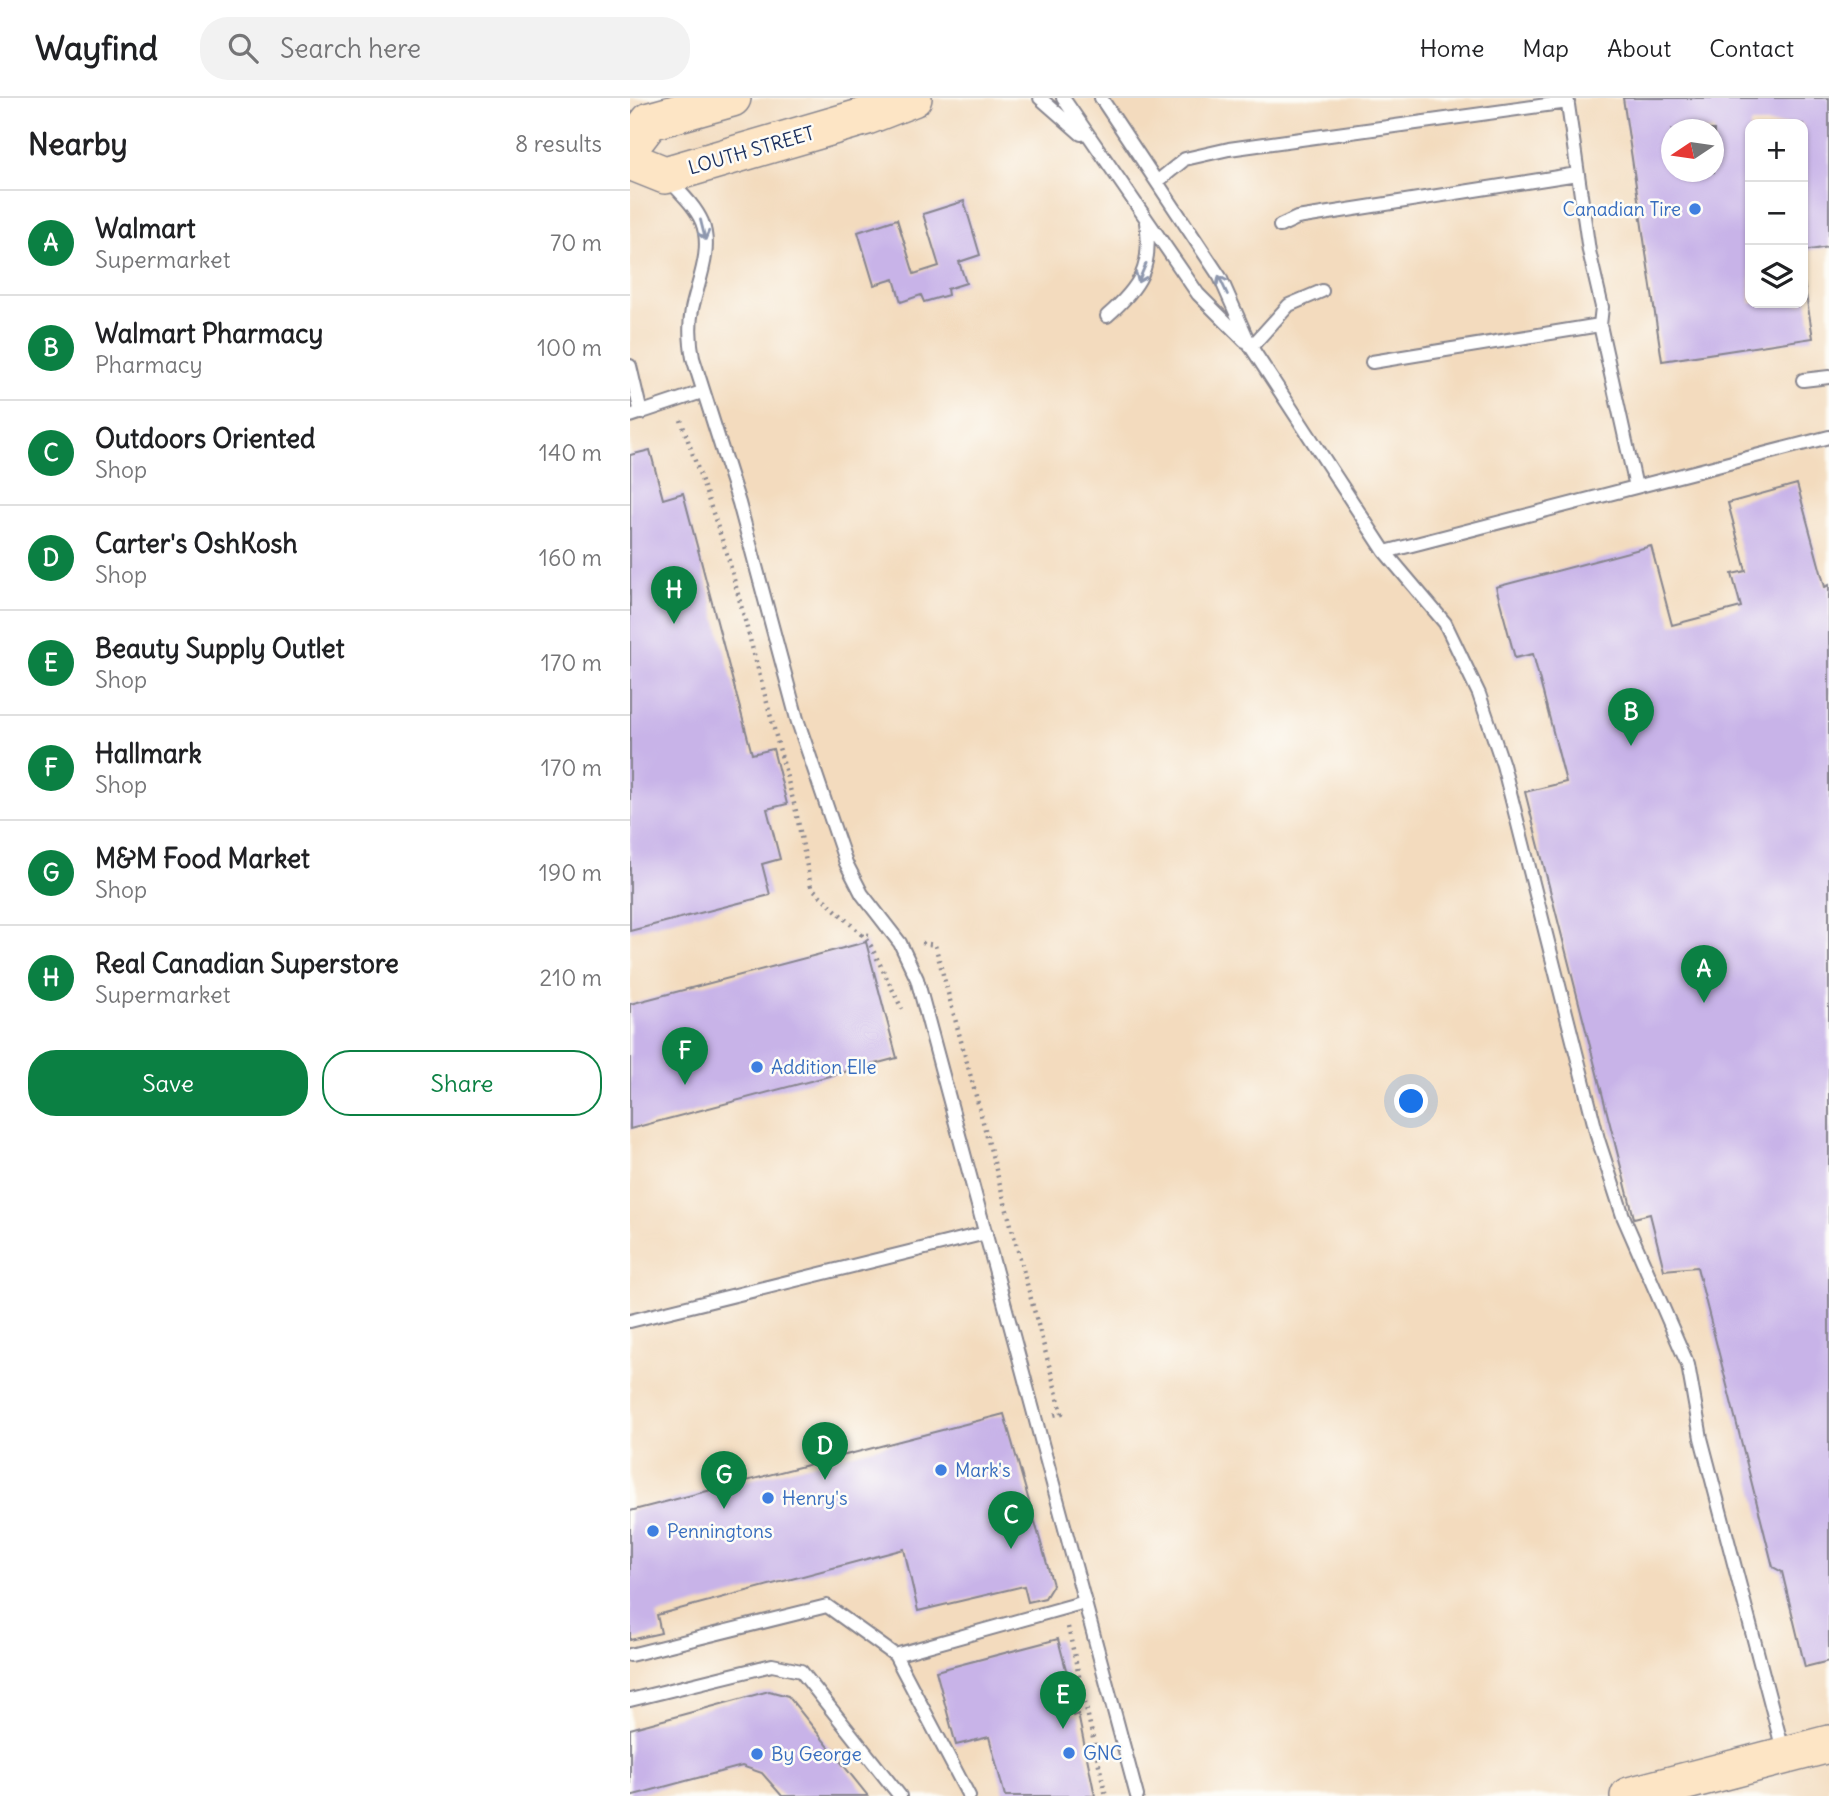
<!DOCTYPE html>
<meta charset="utf-8">
<style>
body{margin:0;font-family:Delius,sans-serif;background:#f2f2f2;color:#202124}
.controls{position:absolute;right:21px;top:21px;display:grid;overflow:hidden;border-radius:14px;box-shadow:0 2px 5px #0004}
.controls button{width:63px;height:63px;display:grid;place-items:center;padding:0;border:0;border-bottom:2px solid #e0e0e0;background:#fff;color:#202124;font:35px sans-serif}
.compass{position:absolute;left:1031px;top:21px;width:63px;height:63px;border-radius:50%;background:#fff;box-shadow:0 2px 5px #0004;rotate:257deg}
.you{position:absolute;left:782px;top:1004px;width:24px;height:24px;margin:-18px;border:5px solid #fff;border-radius:50%;background:#1a73e8;box-shadow:0 0 0 10px #1a73e833}
.badge{display:grid;place-items:center;width:46px;height:46px;border-radius:50%;background:#0b8043;color:#fff;font-size:23px;font-weight:700}
.pin{position:absolute;translate:-50% -58px;filter:drop-shadow(0 2px 4px #0008)}
.pin::after{content:'';position:absolute;top:37px;width:24px;height:21px;background:inherit;clip-path:polygon(0 0,100% 0,50% 100%)}
.list{margin:0;padding:0;list-style:none}
h2{display:flex;justify-content:space-between;align-items:center;height:91px;margin:0;padding:0 28px;font-size:30px}
h2 small{font-size:23px;font-weight:400;color:#757577}
.list li{display:grid;grid-template-columns:46px 1fr auto;gap:21px;align-items:center;box-sizing:border-box;height:105px;padding:0 28px;border-top:2px solid #e0e0e0}
.list b{display:block;font-size:26px;white-space:nowrap}
.list p{margin:0;font-size:23px;white-space:nowrap;color:#757577}
.list em{font-size:23px;font-style:normal;color:#757577}
.actions{display:flex;gap:14px;padding:21px 28px}
.actions a{flex:1;padding:16px 0;border:2px solid #0b8043;border-radius:28px;text-align:center;font-size:24px;color:#0b8043}
.actions .main{background:#0b8043;color:#fff}
.icon{flex:none;width:38px;height:38px;fill:none;stroke:currentColor;stroke-width:2;stroke-linecap:round;stroke-linejoin:round}
.map{position:relative;flex:none;width:1199px;height:1698px;overflow:hidden}
header{display:flex;align-items:center;gap:42px;box-sizing:border-box;height:98px;padding:0 35px;background:#fff;border-bottom:2px solid #e0e0e0}
header strong{font-size:33px}
nav{display:flex;gap:38px;margin-inline-start:auto;font-size:24px}
.search{width:490px;height:63px;background:#f2f2f2;display:flex;align-items:center;gap:18px;box-sizing:border-box;padding:0 24px;border-radius:28px;color:#757577;font-size:26px}
main{display:flex}
aside{flex:1;background:#fff}
.map>svg:first-child{display:block}
.building{fill:#c8b3e8;fill-rule:evenodd}
.lines{fill:none;stroke-linecap:round;stroke-linejoin:round}
.lane-casing{stroke:#87858e;stroke-width:16}
.secondary-casing{stroke:#87858e;stroke-width:40}
.path{stroke:#87858e;stroke-width:4.5;stroke-dasharray:2 5;stroke-linecap:butt}
.lane{stroke:#fff;stroke-width:12}
.secondary{stroke:#fde5c5;stroke-width:37}
.oneway{stroke:#8d97ae}
.shop-dot{fill:#3f7fe0;stroke:#fdfcf7;stroke-width:2.5}
.labels{text-anchor:middle;stroke-width:5;stroke-linejoin:round;paint-order:stroke}
.street-label{font-size:19px;fill:#1b2f5e;stroke:#fdfcf7}
.shop-label{font-size:19px;fill:#366cbe;stroke:#fdfcf7;text-anchor:start}
</style>
<header>
<strong>Wayfind</strong>
<div class="search"><svg class="icon" aria-label="search" viewBox="0 0 24 24"><circle cx="10" cy="10" r="6"/><path d="M15 15l6 6"/></svg>Search here</div>
<nav><a>Home</a><a>Map</a><a>About</a><a>Contact</a></nav>
</header>
<main>
<aside>
<h2>Nearby<small>8 results</small></h2>
<ul class="list">
<li><span class="badge">A</span><div><b>Walmart</b><p>Supermarket</p></div><em>70 m</em></li>
<li><span class="badge">B</span><div><b>Walmart Pharmacy</b><p>Pharmacy</p></div><em>100 m</em></li>
<li><span class="badge">C</span><div><b>Outdoors Oriented</b><p>Shop</p></div><em>140 m</em></li>
<li><span class="badge">D</span><div><b>Carter's OshKosh</b><p>Shop</p></div><em>160 m</em></li>
<li><span class="badge">E</span><div><b>Beauty Supply Outlet</b><p>Shop</p></div><em>170 m</em></li>
<li><span class="badge">F</span><div><b>Hallmark</b><p>Shop</p></div><em>170 m</em></li>
<li><span class="badge">G</span><div><b>M&amp;M Food Market</b><p>Shop</p></div><em>190 m</em></li>
<li><span class="badge">H</span><div><b>Real Canadian Superstore</b><p>Supermarket</p></div><em>210 m</em></li>
</ul>
<div class="actions"><a class="main">Save</a><a>Share</a></div>
</aside>
<div class="map">
<svg width="1199" height="1698" viewBox="0 0 1199 1698">
<rect width="100%" height="100%" fill="#fdfcf7"/>
<filter id="ink" filterUnits="userSpaceOnUse"><feTurbulence type="fractalNoise" baseFrequency=".0143" numOctaves="2"/><feDisplacementMap in="SourceGraphic" scale="14" xChannelSelector="R" yChannelSelector="G"/><feConvolveMatrix kernelMatrix="1 2 1 2 8 2 1 2 1" color-interpolation-filters="sRGB"/></filter>
<filter id="wash" filterUnits="userSpaceOnUse"><feTurbulence type="fractalNoise" baseFrequency=".00686" numOctaves="4" result="noise"/><feDisplacementMap in="SourceGraphic" scale="28" xChannelSelector="R" yChannelSelector="G"/><feGaussianBlur stdDeviation="1.57" result="paint"/><feColorMatrix in="noise" values="0 0 0 0 0 0 0 0 0 0 0 0 0 0 0 0 0 1.4 0 .05"/><feComposite in="paint" operator="in"/></filter>
<g filter="url(#wash)">
<rect width="100%" height="100%" fill="#f3dbbe"/>
<g id="blocks">
<path class="building" d="M993,0H1199V149L1173,153V26H1120V205H1173L1174,184L1183,240L1032,263ZM1042,32H1084V74H1042Z
M334,103L350,157L329,164L336,185L317,191L318,197L294,204L291,197L271,204L264,181L244,187L228,134L267,121L284,176L309,168L293,116Z
M20,352L33,401L53,395L122,656L143,651L157,706L137,711L150,761L132,766L140,797L0,833V357Z
M1167,386L1195,489L1199,487V1563L1175,1569L1152,1474L1143,1469L1067,1169L1034,1172L1020,1116L1004,1120L895,694L936,684L903,556L885,560L866,489L1021,448L1042,527L1111,509L1102,476L1116,473L1098,405Z
M236,844L267,960L0,1031V906Z
M374,1316L423,1487L415,1500L398,1504L394,1488L288,1513L274,1451L27,1517L31,1535L0,1542V1413Z
M428,1541L439,1583L435,1584L443,1618L448,1616L465,1698H375L359,1639L326,1647L306,1573Z
M139,1593L158,1598L238,1698H152L132,1675L112,1668L0,1698V1631Z"/>
</g>
</g>
<g filter="url(#ink)">
<use href="#blocks" fill-opacity="0" stroke="#87858e" stroke-width="2"/>
<g class="lines">
<g class="lane-casing">
<path id="lane" d="M410,0L451,36
M433,0L568,196L615,243
M471,0L590,179L621,249L755,454L1199,339
M937,0L959,153L972,209L970,227L1006,389
M38,81C50,94 65,108 72,124C83,152 68,183 62,211C59,227 60,244 63,260L109,405L167,621L216,765L232,796L270,845L287,881L507,1698
M528,83L555,61L599,51L938,4
M650,128L667,120L947,76
M477,218C510,189 523,169 516,124
M621,249L659,207L692,193
M742,264L970,227
M0,268L11,315
M1173,282L1199,279
M0,318L72,294
M755,454L815,525L849,596L873,667L968,1041L993,1118L1058,1267L1071,1340L1154,1656
M0,1223L356,1135
M0,1557L197,1508L265,1557L339,1698
M265,1557L455,1504
M0,1602L142,1567L171,1573L270,1698"/>
</g>
<g class="secondary-casing">
<path id="secondary" d="M0,49L20,23L102,0
M0,63L35,77L237,18L283,0
M999,1698L1199,1646"/>
</g>
<path class="path" d="M51,322L98,459L166,713L181,789L231,836L239,837
M232,836L241,848L272,911
M292,845L305,847L432,1315L424,1317
M438,1529L476,1698"/>
<use href="#lane" class="lane"/>
<use href="#secondary" class="secondary"/>
</g>
<defs><path id="oneway-shaft" d="M-6 0H5M1.5-3L5.5 0L1.5 3" fill="none" stroke-width="1.6" stroke-linecap="round" stroke-linejoin="round" transform="scale(1.75)"/></defs>
<g class="oneway">
<use href="#oneway-shaft" transform="translate(73 132) rotate(76)"/>
<use href="#oneway-shaft" transform="translate(512 175) rotate(113)"/>
<use href="#oneway-shaft" transform="translate(593 187) rotate(-115)"/>
</g>
</g>
<g class="shop-dot">
<circle cx="1065" cy="111" r="7"/>
<circle cx="127" cy="969" r="7"/>
<circle cx="311" cy="1372" r="7"/>
<circle cx="138" cy="1400" r="7"/>
<circle cx="23" cy="1433" r="7"/>
<circle cx="439" cy="1655" r="7"/>
<circle cx="127" cy="1656" r="7"/>
</g>
<g class="labels">
<g class="street-label">
<text transform="translate(121 52) rotate(-16)" y="7">LOUTH STREET</text>
</g>
<g class="shop-label">
<text x="1051" y="118" text-anchor="end">Canadian Tire</text>
<text x="141" y="976">Addition Elle</text>
<text x="325" y="1379">Mark's</text>
<text x="152" y="1407">Henry's</text>
<text x="37" y="1440">Penningtons</text>
<text x="453" y="1662">GNC</text>
<text x="141" y="1663">By George</text>
</g>
</g>
</svg>
<div class="controls">
<button>+</button>
<button>−</button>
<button><svg class="icon" aria-label="layers" viewBox="0 0 24 24"><path d="M12 4l9 5-9 5-9-5zM3 14l9 5 9-5"/></svg></button>
</div>
<svg class="compass" viewBox="-18 -18 36 36"><path d="M0-13l5 13h-10z" fill="#e53935"/><path d="M0 13l5-13h-10z" fill="#757577"/></svg>
<div class="you"></div>
<div class="pin badge" style="left:1074px;top:905px">A</div>
<div class="pin badge" style="left:1001px;top:648px">B</div>
<div class="pin badge" style="left:381px;top:1451px">C</div>
<div class="pin badge" style="left:195px;top:1382px">D</div>
<div class="pin badge" style="left:433px;top:1631px">E</div>
<div class="pin badge" style="left:55px;top:987px">F</div>
<div class="pin badge" style="left:94px;top:1411px">G</div>
<div class="pin badge" style="left:44px;top:526px">H</div>
</div>
</main>
